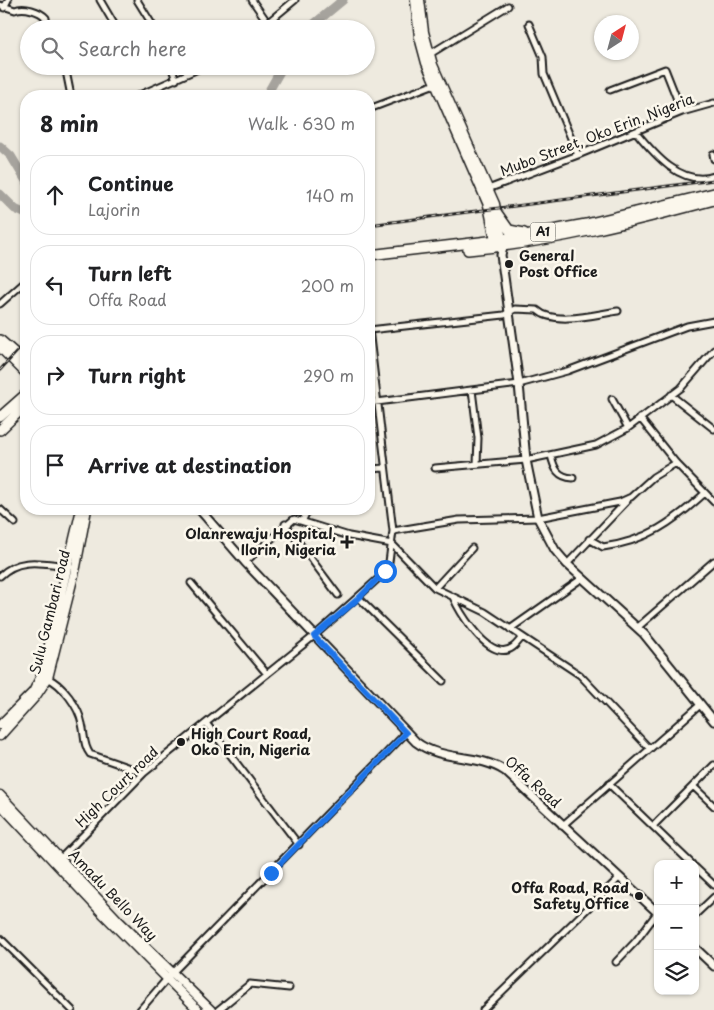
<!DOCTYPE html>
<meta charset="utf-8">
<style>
body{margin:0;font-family:"Playpen Sans",sans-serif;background:#f2f2f2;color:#202124}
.controls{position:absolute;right:15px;bottom:15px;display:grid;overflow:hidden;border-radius:10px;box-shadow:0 1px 4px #0004}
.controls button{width:45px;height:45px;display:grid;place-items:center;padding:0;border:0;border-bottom:1px solid #e0e0e0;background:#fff;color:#202124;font:25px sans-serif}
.compass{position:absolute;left:594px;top:15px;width:45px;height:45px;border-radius:50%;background:#fff;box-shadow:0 1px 4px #0004;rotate:36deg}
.stop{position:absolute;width:15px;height:15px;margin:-11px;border:4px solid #1a73e8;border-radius:50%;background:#fff}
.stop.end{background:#1a73e8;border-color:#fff;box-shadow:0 1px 5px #0008}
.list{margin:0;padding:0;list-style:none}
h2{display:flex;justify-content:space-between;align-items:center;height:65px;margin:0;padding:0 20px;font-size:21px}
h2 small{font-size:16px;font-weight:400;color:#757577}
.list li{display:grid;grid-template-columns:32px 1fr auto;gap:15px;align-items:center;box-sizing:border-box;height:80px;margin:0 10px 10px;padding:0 10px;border:1px solid #e0e0e0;border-radius:20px}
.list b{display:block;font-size:19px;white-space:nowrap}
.list p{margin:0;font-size:16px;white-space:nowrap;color:#757577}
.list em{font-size:16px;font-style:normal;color:#757577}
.icon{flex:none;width:28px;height:28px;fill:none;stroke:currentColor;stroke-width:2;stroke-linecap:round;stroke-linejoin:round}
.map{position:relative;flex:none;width:714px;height:1010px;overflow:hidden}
.search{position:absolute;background:#fff;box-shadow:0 1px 4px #0004;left:20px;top:20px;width:355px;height:55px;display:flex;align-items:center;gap:12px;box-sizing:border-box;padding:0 18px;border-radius:28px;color:#757577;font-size:19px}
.panel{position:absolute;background:#fff;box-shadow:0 1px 4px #0004;left:20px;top:90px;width:355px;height:425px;border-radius:20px}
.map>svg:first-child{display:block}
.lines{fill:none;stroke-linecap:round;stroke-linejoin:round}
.river{stroke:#a6a39d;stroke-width:9}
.street-casing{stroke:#1c1c1c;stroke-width:9}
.secondary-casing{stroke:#1c1c1c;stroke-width:11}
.primary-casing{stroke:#1c1c1c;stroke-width:11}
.highway-casing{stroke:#1c1c1c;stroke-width:12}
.street{stroke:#fbf7ec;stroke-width:5}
.secondary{stroke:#fbf7ec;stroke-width:7}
.primary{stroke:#fbf7ec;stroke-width:8}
.highway{stroke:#fbf7ec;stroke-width:9}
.rail-casing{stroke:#1c1c1c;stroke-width:3}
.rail{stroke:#fbf7ec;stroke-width:1;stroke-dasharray:4;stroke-linecap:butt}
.route{stroke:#1a73e8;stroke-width:6}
.poi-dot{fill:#1c1c1c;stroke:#fbf7ec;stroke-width:2}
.labels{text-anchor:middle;stroke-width:5;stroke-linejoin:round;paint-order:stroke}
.shield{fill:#fbf7ec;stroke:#5f5e5a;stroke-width:1}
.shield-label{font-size:12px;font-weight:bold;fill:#1c1c1c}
.street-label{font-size:14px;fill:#1c1c1c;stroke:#fbf7ec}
.poi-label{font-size:14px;font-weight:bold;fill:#1c1c1c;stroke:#fbf7ec;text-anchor:start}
</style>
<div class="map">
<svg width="714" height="1010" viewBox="0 0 714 1010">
<rect width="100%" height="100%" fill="#eeeadf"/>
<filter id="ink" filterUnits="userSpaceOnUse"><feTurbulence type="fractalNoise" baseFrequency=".02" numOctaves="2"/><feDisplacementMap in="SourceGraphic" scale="10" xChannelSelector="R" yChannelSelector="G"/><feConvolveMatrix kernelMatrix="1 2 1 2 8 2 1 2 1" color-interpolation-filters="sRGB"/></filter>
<g filter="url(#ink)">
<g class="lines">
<path class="river" d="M308,29L343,0
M266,96L283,66
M0,146L11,156L26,181
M0,194L15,209L26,214"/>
<g class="street-casing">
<path id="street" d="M100,0L117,29
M137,0L155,29
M252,0L268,23
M0,5L15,10C24,6 40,11 46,18L47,29
M4,8L8,0
M529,24L543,57L544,74L578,155
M260,29L295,0
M430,54L508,6
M65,66L71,96
M171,66L176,80
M610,90L665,69L682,112
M137,96L205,66
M369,109L435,84
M636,132C654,154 681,187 714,176
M713,154L714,159
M488,189L578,155L682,112L714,103
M0,304L26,281
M369,329L393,531L459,520L538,518L620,502L631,497L653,477L676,463
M369,330L504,315L515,309L537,310C554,326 597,314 618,311
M472,390L478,438L477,464
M671,395L714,429
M612,399L628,428
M369,403L519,384L567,371L687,326L714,321
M640,418L676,463L714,502
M551,455C554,469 558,477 573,478
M435,468L526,460L596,445L628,428L681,388L714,350
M369,469L385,468
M0,509L15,523
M303,520L308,509
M285,524L338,595
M589,539L603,547C647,541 673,522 705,493
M245,562L294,519L349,536L392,544L435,588L485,612L580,675L649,748
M567,564L627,501
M0,576C20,556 44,564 70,566
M191,583L267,674
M435,588L472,548
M453,597C460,613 481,646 499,650C510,653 517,644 522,637
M359,598L443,681
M638,627L714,561
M510,629L581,579
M47,678C62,684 79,707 82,724C85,735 83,745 90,754L144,773
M206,723L299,845
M609,784L692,864
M693,786L714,806
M562,826L700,705
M653,826L714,765
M59,860L144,773L314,636L380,577L389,562L393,531
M695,867L714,885
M695,915L714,897
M0,938L72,1010
M616,962L636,941L657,913
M140,1010L172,973L406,733
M218,1010L250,984L289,988
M483,1010L619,878"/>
</g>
<g class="secondary-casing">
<path id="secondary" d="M503,246L501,255L519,384L526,460L538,518L555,550L567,564L644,634L714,721
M199,509L245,562L416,742C442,762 478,753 505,771L658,913
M695,948L714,966"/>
</g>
<g class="primary-casing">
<path id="primary" d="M415,0L419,37L426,63L488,205L496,245
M420,0L424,32L433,65L495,204L503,244
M0,725L33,692L42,674L81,509
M0,736L36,696L48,678L76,567L87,509
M0,795L119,921L211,1010
M0,804L104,915L198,1010"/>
</g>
<g class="highway-casing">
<path id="highway" d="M497,213L509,230L524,233
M468,250C552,242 633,222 714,200
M369,255L497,240L586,224L714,193
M0,340L26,363
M0,347L26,373
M0,417L26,394
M0,430L26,405"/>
</g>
<use href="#street" class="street"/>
<use href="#secondary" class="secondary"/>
<use href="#primary" class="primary"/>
<use href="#highway" class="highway"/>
<g class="rail-casing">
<path id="rail" d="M369,225L714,180
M0,370L26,342"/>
</g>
<use href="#rail" class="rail"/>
</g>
</g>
<g class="lines" filter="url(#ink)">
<path class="route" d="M271,873L406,733L314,636L359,598L385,571"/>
</g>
<g class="poi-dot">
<circle cx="509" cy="264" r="5"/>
<path d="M344.5 534.5h5v5h5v5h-5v5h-5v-5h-5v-5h5z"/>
<circle cx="181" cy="742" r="5"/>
<circle cx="639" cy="896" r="5"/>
</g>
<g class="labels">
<rect class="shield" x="530.5" y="222.5" width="25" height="19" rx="4"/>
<g class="shield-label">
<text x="543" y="236">A1</text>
</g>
<g class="street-label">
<text transform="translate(597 135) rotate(-21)" y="5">Mubo Street, Oko Erin, Nigeria</text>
<text transform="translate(50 612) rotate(-76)" y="5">Sulu Gambari road</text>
<text transform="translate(533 782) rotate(42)" y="5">Offa Road</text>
<text transform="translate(117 787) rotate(-44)" y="5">High Court road</text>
<text transform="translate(113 895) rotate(46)" y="5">Amadu Bello Way</text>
</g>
<g class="poi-label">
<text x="519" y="261">General<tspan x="519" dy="16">Post Office</tspan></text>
<text x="336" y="539" text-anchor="end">Olanrewaju Hospital,<tspan x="336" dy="16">Ilorin, Nigeria</tspan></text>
<text x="191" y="739">High Court Road,<tspan x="191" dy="16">Oko Erin, Nigeria</tspan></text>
<text x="629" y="893" text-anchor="end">Offa Road, Road<tspan x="629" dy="16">Safety Office</tspan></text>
</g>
</g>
</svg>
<div class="controls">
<button>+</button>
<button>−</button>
<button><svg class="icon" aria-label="layers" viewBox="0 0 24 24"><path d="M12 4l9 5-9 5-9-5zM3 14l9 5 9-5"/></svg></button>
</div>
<svg class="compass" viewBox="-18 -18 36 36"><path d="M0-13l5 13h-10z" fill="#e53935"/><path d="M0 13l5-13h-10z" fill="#757577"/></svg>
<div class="stop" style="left:385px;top:571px"></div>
<div class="stop end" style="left:271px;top:873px"></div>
<div class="search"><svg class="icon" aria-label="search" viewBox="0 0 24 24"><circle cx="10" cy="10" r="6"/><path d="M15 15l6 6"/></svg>Search here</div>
<section class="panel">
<h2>8 min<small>Walk · 630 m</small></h2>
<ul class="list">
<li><svg class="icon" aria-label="ahead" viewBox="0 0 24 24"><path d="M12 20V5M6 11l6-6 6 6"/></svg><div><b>Continue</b><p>Lajorin</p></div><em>140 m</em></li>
<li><svg class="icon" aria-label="left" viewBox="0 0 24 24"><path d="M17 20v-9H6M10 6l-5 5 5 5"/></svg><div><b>Turn left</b><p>Offa Road</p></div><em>200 m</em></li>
<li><svg class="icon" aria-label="right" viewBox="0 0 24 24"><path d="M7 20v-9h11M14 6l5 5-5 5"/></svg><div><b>Turn right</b></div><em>290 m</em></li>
<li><svg class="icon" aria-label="arrive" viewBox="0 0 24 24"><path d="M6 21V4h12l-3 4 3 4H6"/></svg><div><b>Arrive at destination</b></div></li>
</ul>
</section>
</div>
